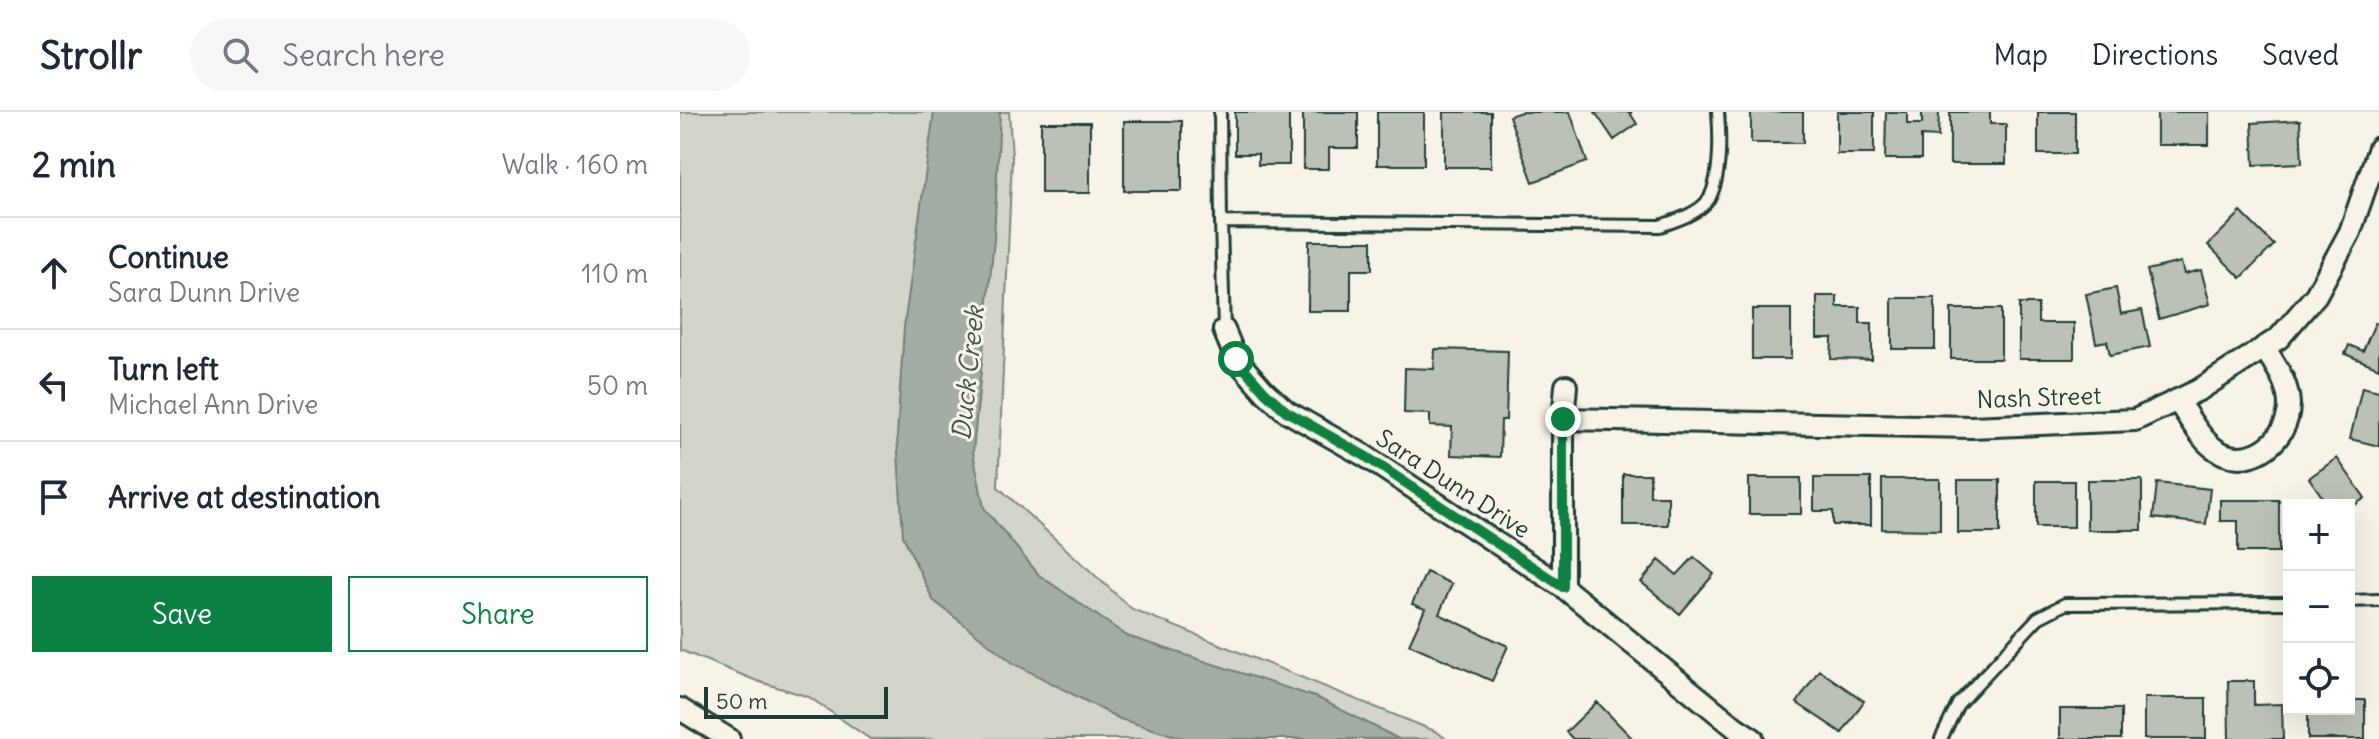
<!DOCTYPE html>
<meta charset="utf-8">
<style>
body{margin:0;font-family:Delius,sans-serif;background:#f6f6f7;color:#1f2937}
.controls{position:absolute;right:24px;bottom:24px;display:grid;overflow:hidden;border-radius:0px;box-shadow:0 8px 32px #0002}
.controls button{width:72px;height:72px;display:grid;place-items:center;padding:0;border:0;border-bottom:2px solid #e0e1e3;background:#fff;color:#1f2937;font:40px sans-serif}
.scale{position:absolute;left:24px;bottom:20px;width:184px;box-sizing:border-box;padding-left:8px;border:4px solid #1f3d34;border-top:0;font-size:22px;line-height:28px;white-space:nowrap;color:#1f3d34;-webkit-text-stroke:6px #f7f3e8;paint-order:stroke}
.stop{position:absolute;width:24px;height:24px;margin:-18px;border:6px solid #0b8043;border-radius:50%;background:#fff}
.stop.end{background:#0b8043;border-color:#fff;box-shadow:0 2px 8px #0008}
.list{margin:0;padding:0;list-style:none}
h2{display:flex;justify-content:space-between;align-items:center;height:104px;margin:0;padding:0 32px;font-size:34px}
h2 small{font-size:26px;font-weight:400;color:#747a83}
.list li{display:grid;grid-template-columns:52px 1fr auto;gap:24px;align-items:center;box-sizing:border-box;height:112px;padding:0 32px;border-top:2px solid #e0e1e3}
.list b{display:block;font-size:30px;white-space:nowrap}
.list p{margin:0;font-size:26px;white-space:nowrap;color:#747a83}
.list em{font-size:26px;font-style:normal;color:#747a83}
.actions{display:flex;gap:16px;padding:24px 32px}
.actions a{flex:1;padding:18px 0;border:2px solid #0b8043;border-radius:0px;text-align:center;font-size:28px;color:#0b8043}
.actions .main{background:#0b8043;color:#fff}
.icon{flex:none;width:44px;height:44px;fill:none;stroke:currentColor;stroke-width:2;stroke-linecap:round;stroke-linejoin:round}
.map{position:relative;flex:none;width:1699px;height:627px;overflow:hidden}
header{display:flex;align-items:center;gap:48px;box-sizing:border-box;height:112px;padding:0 40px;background:#fff;border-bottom:2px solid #e0e1e3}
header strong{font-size:38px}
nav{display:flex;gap:44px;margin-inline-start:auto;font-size:28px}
.search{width:560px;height:72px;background:#f6f6f7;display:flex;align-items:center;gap:20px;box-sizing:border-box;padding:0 28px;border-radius:44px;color:#747a83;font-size:30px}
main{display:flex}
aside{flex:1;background:#fff}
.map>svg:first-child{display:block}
.green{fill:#d3d5ca;stroke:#79897f;stroke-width:2}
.water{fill:#a4ada3;stroke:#6f8077;stroke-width:2}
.building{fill:#bbc1b6;stroke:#1f3d34;stroke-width:2}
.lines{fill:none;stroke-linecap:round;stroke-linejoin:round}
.service-casing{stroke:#1f3d34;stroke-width:16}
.minor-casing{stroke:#1f3d34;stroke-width:26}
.service{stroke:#f7f3e8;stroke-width:10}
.minor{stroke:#f7f3e8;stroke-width:20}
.route{stroke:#0b8043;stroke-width:10}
.labels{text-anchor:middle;stroke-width:6;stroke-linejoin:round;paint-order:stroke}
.street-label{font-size:24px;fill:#1f3d34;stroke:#f7f3e8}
.water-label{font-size:26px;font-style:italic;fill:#405950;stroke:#f7f3e8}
</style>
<header>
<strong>Strollr</strong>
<div class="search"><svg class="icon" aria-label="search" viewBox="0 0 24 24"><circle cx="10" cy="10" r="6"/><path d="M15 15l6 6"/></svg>Search here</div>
<nav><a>Map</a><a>Directions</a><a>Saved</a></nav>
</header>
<main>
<aside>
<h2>2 min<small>Walk · 160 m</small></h2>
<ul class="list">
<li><svg class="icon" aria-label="ahead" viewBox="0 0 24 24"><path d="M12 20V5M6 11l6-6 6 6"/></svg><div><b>Continue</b><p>Sara Dunn Drive</p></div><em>110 m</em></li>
<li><svg class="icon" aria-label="left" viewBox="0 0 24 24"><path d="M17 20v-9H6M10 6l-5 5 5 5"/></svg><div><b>Turn left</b><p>Michael Ann Drive</p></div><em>50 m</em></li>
<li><svg class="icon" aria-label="arrive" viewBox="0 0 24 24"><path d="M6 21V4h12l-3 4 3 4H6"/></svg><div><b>Arrive at destination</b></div></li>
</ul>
<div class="actions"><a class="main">Save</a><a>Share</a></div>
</aside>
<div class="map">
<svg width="1699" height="627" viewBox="0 0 1699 627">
<rect width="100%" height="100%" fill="#f7f3e8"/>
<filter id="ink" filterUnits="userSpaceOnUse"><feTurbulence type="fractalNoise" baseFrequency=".0125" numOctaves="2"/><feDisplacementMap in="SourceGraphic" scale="16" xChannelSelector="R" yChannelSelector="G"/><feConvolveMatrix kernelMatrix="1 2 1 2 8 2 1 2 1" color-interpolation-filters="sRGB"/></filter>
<g filter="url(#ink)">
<path class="green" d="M0,0H329L332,45L318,375L452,497L757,620L766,627H190L129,585L77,569L0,538Z"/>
<path class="water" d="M254,0H320L314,127L293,340L304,396L359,463L447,524L638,586L719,627H506L440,607L333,551L253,488L223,424L217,324L224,215Z"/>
<path class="building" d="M555,0H609V53H578V42H555Z
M623,0H678V36H649V57H623Z
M697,0H744V53H697Z
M764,0H811V55H764Z
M841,0H890L907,50L853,70L829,4Z
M915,0H952L950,1L957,12L934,28Z
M1071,0H1123V31H1071Z
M1157,0H1194V42H1157Z
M1206,0H1227V12H1242V0H1259L1258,25L1241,24V47H1205Z
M1270,0H1310V12H1326V52H1270Z
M1358,0H1395V42H1358Z
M1477,0H1529V33H1477Z
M1620,8L1622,51L1574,53L1572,11Z
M444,9H502V79H444Z
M361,10H410V81H361Z
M1561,100L1594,133L1561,166L1528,133Z
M629,129H692V158H671V199H628Z
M1501,150L1504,162L1521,158L1530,192L1479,207L1467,158Z
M1436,176L1441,202L1462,198L1470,235L1430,243L1427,229L1416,231L1406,182Z
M1137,184H1157V195H1180V211H1192V248L1151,247L1152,226H1137Z
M1212,186H1255V237H1212Z
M1339,192H1358V211H1394V247H1339Z
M1072,197H1111V247H1072Z
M1271,197H1321V247H1271Z
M1695,211L1699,212V256L1665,242L1669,233L1683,239Z
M755,237L828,239L826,308H821L820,345L771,343L772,315L750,314V302L724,301L725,256L754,257Z
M1682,275L1699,279V334L1670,327Z
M1657,346L1685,386L1669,397V393H1648L1629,366Z
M943,362H970V384H988V413H943Z
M1069,366H1121V402H1069Z
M1134,366H1191V413H1153V399H1134Z
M1202,367H1260V418L1202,417Z
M1278,368H1320V421H1278Z
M1407,368H1462V418H1407Z
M1356,369H1394V415H1356Z
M1477,371L1530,377L1526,412L1473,406Z
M1540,388H1599V440H1558V409H1540Z
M1014,445L1034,462L1000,502L961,470L979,448L997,463Z
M746,460L772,472L759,502L828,534L812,569L729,532L745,497L732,492Z
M1139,558L1184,589L1162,621L1117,591Z
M1548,569H1574V593L1602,592L1603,627H1549Z
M1464,586H1526V627H1464Z
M1669,588H1685V627H1628V598H1668Z
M917,590L953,627H893L886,620Z
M1380,597H1441V627H1380Z"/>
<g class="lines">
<g class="service-casing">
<path id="service" d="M540,0L541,110L980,114C995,109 1020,101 1029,87C1041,65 1040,24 1038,0
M541,110L544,218
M1669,489L1699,488
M1261,627L1278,592L1358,506L1385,492L1609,491"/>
</g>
<g class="minor-casing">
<path id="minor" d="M544,218L556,247L585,280L606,299L685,344L883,475L1056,616L1073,627
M1497,288C1507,302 1517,322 1531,334C1564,362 1609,332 1609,292C1608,270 1595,253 1584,235
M883,307L1291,315L1455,308L1519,278L1599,226L1636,183L1670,120L1699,36
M883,475V307L886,274
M0,597L49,627"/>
</g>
<use href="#service" class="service"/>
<use href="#minor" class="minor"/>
</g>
</g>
<g class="lines" filter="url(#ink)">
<path class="route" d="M556,247L585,280L606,299L685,344L883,475V307"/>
</g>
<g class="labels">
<g class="street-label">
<text transform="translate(1359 286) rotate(-2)" y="8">Nash Street</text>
<text transform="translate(773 372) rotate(33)" y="8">Sara Dunn Drive</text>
</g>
<g class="water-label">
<text transform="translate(288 261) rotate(-84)" y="9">Duck Creek</text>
</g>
</g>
</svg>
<div class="controls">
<button>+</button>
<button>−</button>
<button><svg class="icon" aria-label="locate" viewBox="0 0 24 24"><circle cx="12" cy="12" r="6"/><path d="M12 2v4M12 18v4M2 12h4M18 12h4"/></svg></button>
</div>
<div class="scale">50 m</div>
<div class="stop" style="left:556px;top:247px"></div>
<div class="stop end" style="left:883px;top:307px"></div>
</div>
</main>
